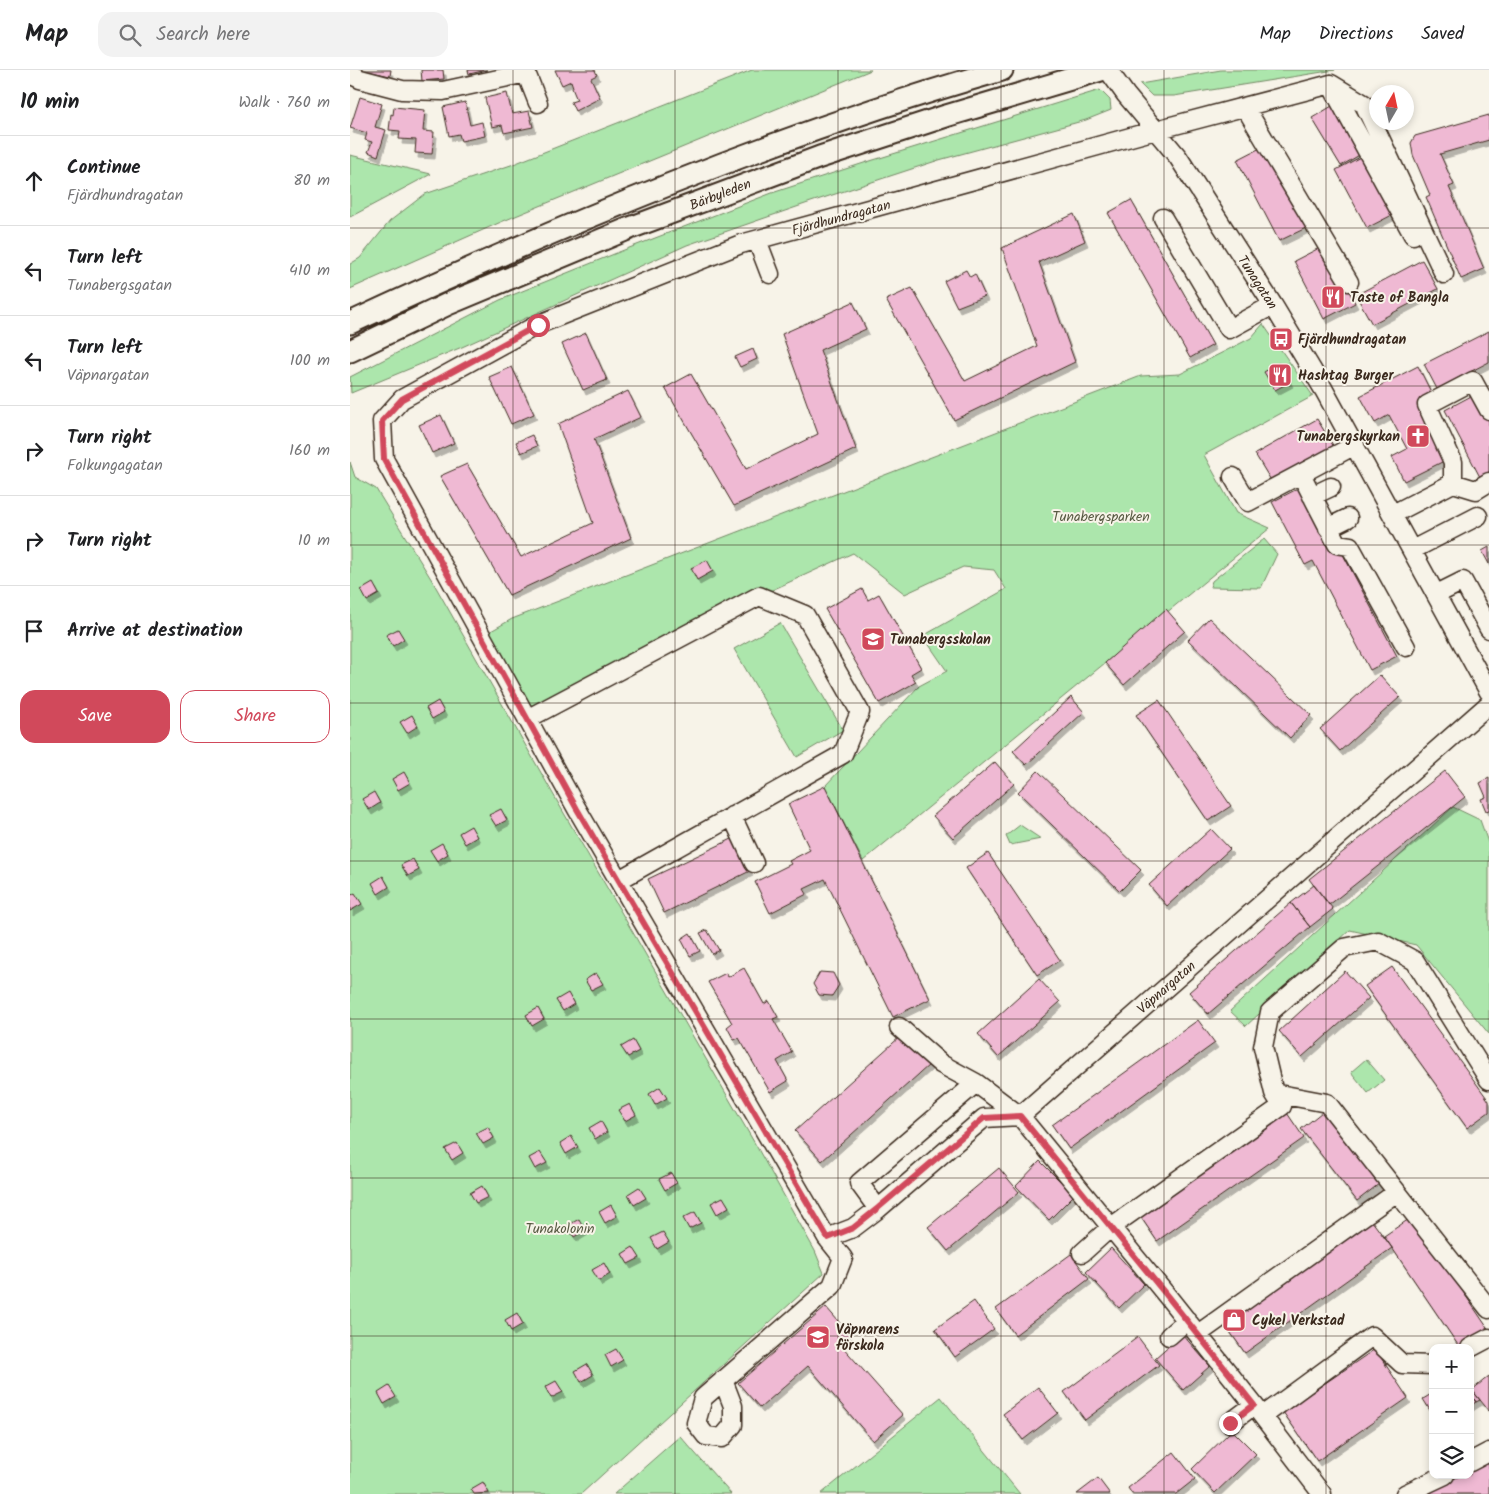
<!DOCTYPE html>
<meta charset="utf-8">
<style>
body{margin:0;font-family:Kalam,sans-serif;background:#f2f2f2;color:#202124}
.controls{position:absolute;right:15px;bottom:15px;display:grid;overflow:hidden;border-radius:10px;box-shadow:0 2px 8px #0003}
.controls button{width:45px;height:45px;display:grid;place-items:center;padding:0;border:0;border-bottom:1px solid #e0e0e0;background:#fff;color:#202124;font:25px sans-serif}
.compass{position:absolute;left:1019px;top:15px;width:45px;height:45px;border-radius:50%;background:#fff;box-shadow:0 2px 8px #0003;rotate:9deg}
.stop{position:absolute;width:15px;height:15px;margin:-11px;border:4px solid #d1495b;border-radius:50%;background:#fff}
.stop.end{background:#d1495b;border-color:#fff;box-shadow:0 1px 5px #0008}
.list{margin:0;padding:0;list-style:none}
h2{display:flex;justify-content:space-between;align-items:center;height:65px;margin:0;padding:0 20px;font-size:21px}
h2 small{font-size:16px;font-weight:400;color:#757577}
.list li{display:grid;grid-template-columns:32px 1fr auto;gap:15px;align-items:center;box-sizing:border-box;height:90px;padding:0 20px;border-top:1px solid #e0e0e0}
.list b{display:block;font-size:19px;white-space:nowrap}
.list p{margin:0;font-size:16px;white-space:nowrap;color:#757577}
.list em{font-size:16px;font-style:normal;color:#757577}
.actions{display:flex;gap:10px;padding:15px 20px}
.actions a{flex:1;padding:11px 0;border:1px solid #d1495b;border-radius:15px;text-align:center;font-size:18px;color:#d1495b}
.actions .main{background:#d1495b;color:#fff}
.icon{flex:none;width:28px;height:28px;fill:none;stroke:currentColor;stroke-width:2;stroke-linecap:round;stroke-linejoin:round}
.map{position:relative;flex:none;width:1139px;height:1424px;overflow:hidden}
header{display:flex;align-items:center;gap:30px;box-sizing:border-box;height:70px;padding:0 25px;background:#fff;border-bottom:1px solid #e0e0e0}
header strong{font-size:24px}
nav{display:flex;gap:28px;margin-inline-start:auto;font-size:18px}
.search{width:350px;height:45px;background:#f2f2f2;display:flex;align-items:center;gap:12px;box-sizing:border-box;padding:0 18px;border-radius:15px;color:#757577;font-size:19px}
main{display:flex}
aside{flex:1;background:#fff}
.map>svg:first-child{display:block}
.green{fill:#ace6ac;stroke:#748865}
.building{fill:#efb9d3;stroke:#3b2a1e;filter:url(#shadow)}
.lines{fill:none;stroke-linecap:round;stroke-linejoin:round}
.minor-casing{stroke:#3b2a1e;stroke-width:21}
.major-casing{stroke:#3b2a1e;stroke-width:25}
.minor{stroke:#f7f3e8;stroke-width:18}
.major{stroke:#f7f3e8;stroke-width:21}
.route{stroke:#d1495b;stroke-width:6}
.grid{fill:none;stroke:#3b2a1e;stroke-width:1;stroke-opacity:0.55}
.labels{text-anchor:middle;stroke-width:4;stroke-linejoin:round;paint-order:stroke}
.street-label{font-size:14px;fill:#3b2a1e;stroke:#f7f3e8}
.poi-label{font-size:14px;font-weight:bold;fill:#3b2a1e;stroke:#f7f3e8;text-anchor:start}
.park-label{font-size:14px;fill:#575942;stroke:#f7f3e8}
</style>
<header>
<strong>Map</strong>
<div class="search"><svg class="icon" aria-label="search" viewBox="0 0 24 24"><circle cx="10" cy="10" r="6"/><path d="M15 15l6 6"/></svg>Search here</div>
<nav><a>Map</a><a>Directions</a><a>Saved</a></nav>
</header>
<main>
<aside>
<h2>10 min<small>Walk · 760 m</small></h2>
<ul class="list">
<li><svg class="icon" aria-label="ahead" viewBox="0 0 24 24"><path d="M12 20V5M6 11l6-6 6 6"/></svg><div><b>Continue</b><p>Fjärdhundragatan</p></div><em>80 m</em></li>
<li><svg class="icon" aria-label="left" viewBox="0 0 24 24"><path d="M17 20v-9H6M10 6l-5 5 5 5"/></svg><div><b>Turn left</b><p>Tunabergsgatan</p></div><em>410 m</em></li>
<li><svg class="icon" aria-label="left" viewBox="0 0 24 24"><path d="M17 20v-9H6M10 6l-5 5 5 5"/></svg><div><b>Turn left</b><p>Väpnargatan</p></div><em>100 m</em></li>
<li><svg class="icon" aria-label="right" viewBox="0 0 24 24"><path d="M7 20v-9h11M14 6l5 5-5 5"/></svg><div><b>Turn right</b><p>Folkungagatan</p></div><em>160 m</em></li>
<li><svg class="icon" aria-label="right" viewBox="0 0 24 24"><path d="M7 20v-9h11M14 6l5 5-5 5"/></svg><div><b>Turn right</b></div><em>10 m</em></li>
<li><svg class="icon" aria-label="arrive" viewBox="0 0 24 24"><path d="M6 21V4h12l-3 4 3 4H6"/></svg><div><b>Arrive at destination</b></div></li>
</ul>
<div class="actions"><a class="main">Save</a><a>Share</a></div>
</aside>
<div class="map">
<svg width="1139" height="1424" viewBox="0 0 1139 1424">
<defs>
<filter id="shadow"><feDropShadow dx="3" dy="5" stdDeviation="0" flood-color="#0004"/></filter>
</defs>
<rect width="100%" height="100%" fill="#f7f3e8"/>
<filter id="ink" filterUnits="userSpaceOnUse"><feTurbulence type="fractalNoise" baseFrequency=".02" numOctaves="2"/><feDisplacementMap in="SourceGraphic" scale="10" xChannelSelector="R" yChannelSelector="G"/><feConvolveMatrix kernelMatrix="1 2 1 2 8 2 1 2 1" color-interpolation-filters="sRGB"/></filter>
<g filter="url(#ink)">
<path class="green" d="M402,0H521L151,152L0,219V194L10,188L40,151L75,124L161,95Z
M871,0H985L824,26H802L790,14Z
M750,20L760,30L761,40L736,50L589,90L461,132L337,175L112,277L1,323L0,307L150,230L274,180L422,123L517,92Z
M0,85L81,104L0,147Z
M913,254L963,326L854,385L886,443L920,458L513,791L475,716L569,616L597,601L573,566L656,519L644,500L613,497L555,524L503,483L409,526L177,649L132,566L162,549L791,306L830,304L901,268Z
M0,392L5,407L26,419L83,512L211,738L408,1079L465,1181L474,1203L231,1424H0Z
M914,469L927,484L911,518L860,517L862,511Z
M430,553L493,660L447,687L384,579Z
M1103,737L1130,750L1139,775V964L1066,875L1000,860L896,956L880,941Z
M670,755L691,769L660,775L656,766Z
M1016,989L1034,1010L1018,1023L1001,1002Z
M591,1327L670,1424H471Z
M330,1366L381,1424H264Z"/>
<path class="building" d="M12,0H41L40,6Z
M71,0H93L94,9L72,11Z
M118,0H137L119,4Z
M205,0H245L247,5L241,8L250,28L225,41L221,32L227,30L222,18L223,17L221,11L212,15Z
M157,23L162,44L179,41L183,57L154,63L152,55L142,57L135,28Z
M10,27L32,34L25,57L36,60L28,86L18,82L22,72L15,70L17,63L0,58Z
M115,32L120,55L132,52L135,66L111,71L109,64L99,66L93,37Z
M987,33L1016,81L991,96L962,48Z
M44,37L75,40L73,61L84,62L82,84L65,83L66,70L49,69L50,61L39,60L41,44L43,45Z
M1139,45V70L1090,84L1104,115L1099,117L1134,199L1111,209L1076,127L1080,125L1063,85L1061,73L1065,66Z
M916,75L958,157L929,171L887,90Z
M1014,85L1046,143L1017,158L986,100Z
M781,130L863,275L840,288L758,143Z
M724,144L735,171L689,192L725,292L604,350L536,230L562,218L615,311L687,276L652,178Z
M975,175L1005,233L974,249L944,191Z
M1072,190L1088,219L1022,254L1006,225Z
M616,200L620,207L625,204L635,226L607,237L594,211Z
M503,232L516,259L470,280L506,379L384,436L315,318L341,304L396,399L468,364L432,264Z
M1139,261V292L1087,319L1074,294Z
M236,263L257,310L233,320L212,274Z
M403,279L407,289L390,297L385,287Z
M929,293L940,312L925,320L914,302Z
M1068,296L1082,324L1068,332L1098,389L1054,411L1042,387L1057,379L1039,345L1025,353L1010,326Z
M162,297L184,344L161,354L139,307Z
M278,321L291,347L244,369L281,468L159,525L90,406L117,394L171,487L243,453L208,354Z
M1125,324L1139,351V405L1131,409L1095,340Z
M91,345L104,373L82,383L69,355Z
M967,349L984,377L922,412L905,384Z
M182,365L187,376L171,383L166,372Z
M949,418L981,481L989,477L1047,586L1020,600L963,491L955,495L922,432Z
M1139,477V494L1132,481Z
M357,490L363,501L347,510L341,498Z
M23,513L29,524L17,531L11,520Z
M512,519L518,530L529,524L571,598L561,604L566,612L529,633L475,539Z
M816,539L835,561L774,615L755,593Z
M859,548L961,645L940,668L838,570Z
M48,559L54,569L43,576L36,565Z
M1030,605L1050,627L990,681L970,659Z
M721,627L734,642L676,695L663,681Z
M809,630L881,736L858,751L786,645Z
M88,631L94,642L82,649L76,638Z
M62,645L68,656L57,663L50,652Z
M645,692L664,714L603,768L583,746Z
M688,701L791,800L770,821L668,722Z
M1095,701L1115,727L979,835L959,809Z
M54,702L60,713L48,720L42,709Z
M1139,708V740L1136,741L1131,729L1136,727L1130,713Z
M475,716L580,929L543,947L475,809L454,819L457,824L420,843L405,812L441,794L439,791L460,780L438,734Z
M24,722L30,733L19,740L12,729Z
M151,739L157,750L146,756L139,745Z
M121,756L127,767L115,774L109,763Z
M861,759L880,779L817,836L799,815Z
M384,768L400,801L314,843L298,809Z
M92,773L98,784L87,791L80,780Z
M638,783L710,890L687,905L616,798Z
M63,789L69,800L58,806L51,795Z
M33,806L39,817L28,824L22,813Z
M964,815L983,839L960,857L941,833Z
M5,823L12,834L0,841V826Z
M941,833L960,857L858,944L839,922Z
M357,860L369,880L362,884L350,863Z
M340,863L350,881L340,886L331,869Z
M1042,897L1139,1031V1042L1117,1058L1015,916Z
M394,898L414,934L419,931L428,947L423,949L442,982L427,991L438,1011L420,1022L389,968L384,970L377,957L382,953L358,912L376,903L378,907Z
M995,901L1019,928L952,987L929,961Z
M470,902L483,903L489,915L482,926L469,925L463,914Z
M246,903L253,914L241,920L235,910Z
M689,909L710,932L648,987L628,964Z
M218,923L224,934L213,941L206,930Z
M188,938L194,949L182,956L176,945Z
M848,950L865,973L719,1079L702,1055Z
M552,965L579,995L472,1091L445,1061Z
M283,970L289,981L278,987L271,977Z
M310,1017L317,1028L305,1035L299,1024Z
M280,1034L286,1045L275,1051L268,1040Z
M977,1038L1034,1110L1007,1131L951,1059Z
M935,1040L954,1068L807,1171L788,1143Z
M251,1051L257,1062L245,1069L239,1058Z
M138,1057L144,1068L133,1074L126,1063Z
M221,1066L228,1077L216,1084L210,1073Z
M107,1073L113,1083L102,1090L95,1079Z
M190,1082L197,1093L185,1099L179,1088Z
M690,1091L724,1125L699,1150L666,1116Z
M649,1098L669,1122L598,1181L578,1157Z
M321,1103L327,1113L315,1120L309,1109Z
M132,1116L138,1127L126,1133L120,1123Z
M289,1117L296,1128L284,1135L278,1124Z
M373,1127L379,1137L367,1144L361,1133Z
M261,1135L267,1146L255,1153L249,1142Z
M345,1142L351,1153L339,1159L333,1148Z
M1019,1147L1042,1178L895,1283L873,1252Z
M1062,1147L1139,1260L1113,1278H1110L1034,1166Z
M229,1149L235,1160L224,1167L217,1156Z
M313,1162L319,1172L307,1179L301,1168Z
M283,1177L290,1188L278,1194L272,1184Z
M761,1178L794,1214L769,1238L736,1202Z
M721,1184L739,1209L665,1265L646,1239Z
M254,1193L260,1204L249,1211L242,1200Z
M624,1231L644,1259L605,1287L585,1259Z
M476,1237L501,1266L491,1275L553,1345L523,1371L458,1296L410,1338L388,1313Z
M167,1243L173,1254L161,1261L155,1250Z
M832,1264L860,1296L833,1320L805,1288Z
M788,1267L809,1295L735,1350L714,1322Z
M266,1279L273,1290L261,1297L255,1285Z
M1025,1279L1058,1328L967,1391L933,1342Z
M237,1294L243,1305L231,1312L225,1301Z
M1139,1306V1341L1122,1320Z
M206,1311L213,1322L201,1328L195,1317Z
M39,1316L46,1327L34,1334L28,1323Z
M688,1317L708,1343L673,1370L653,1344Z
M1122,1320L1130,1330L1126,1332L1120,1323Z
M1083,1323V1345L1073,1329Z
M1120,1323L1126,1332L1120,1336Z
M882,1360L906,1384L865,1423L842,1399Z
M824,1382L845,1409L826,1424H782L778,1418Z
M1139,1393V1424H1072L1112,1405H1120V1401Z
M748,1408L760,1424H727Z
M133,1412L139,1423L124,1424L121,1419Z"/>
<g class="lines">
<g class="minor-casing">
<path id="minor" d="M175,0L188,33
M758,0L776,25L828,87L923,235L974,320L1139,622
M0,4L10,9L52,20L93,21L176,3
M981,14L1014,34L1094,204
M981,15L1063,165
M895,37L999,212
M813,148L879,259L923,235
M407,170L420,204
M951,404L987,474L1000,476L1056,577
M883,407L898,432L1005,375
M1103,413V392L1077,335L1123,311L1139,340
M962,426L981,417
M1043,444L1103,413L1126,420L1139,412
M978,458L998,448
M1062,480L1128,446
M1087,524L1113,511L1139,559
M177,649L409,526L455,545L510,642L493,684L269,810
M382,746L404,793
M549,957L591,994L626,1013
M1139,1010L1065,891L1028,871L994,878L920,942L913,977L924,1023L977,1033L1139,1239
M528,1139L509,1113L626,1013L670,1046L818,1227L904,1335L972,1424
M477,1168L503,1158L528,1139L634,1048L670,1046L1139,634
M732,1183L761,1157L932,1036L924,1023
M848,1264L1047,1122
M819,1266L837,1250
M1120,1278L1139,1268
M373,1310L383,1336V1355L372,1368L356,1366L346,1353L353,1328L482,1216L493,1188L477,1168L227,739L34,389L32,351L52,329L187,255L391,174L806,60L981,14
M913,1346L1022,1266L1052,1294L1083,1295
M880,1353L904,1335
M1120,1392L1139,1382
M1055,1424L1095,1405"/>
</g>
<g class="major-casing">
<path id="major" d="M0,253C211,155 428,64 652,0
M0,281L98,234L280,158L470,87L596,46L751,0"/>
</g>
<use href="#minor" class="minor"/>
<use href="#major" class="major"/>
</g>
</g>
<g class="lines" filter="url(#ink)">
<path class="route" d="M188,255L52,329L32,351L34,389L227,739L478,1168L503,1158L528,1138L634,1048L670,1046L818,1227L904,1335L880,1353"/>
</g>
<path class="grid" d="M163,0V1424M325,0V1424M488,0V1424M651,0V1424M814,0V1424M976,0V1424M0,158H1139M0,316H1139M0,475H1139M0,633H1139M0,791H1139M0,949H1139M0,1108H1139M0,1266H1139"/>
<defs>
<g id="restaurant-square" transform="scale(1.25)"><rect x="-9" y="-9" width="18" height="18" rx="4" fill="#d1495b" stroke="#f7f3e8"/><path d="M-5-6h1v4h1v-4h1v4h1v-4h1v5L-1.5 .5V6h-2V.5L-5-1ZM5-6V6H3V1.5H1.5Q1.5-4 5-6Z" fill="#fff"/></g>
<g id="bus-square" transform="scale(1.25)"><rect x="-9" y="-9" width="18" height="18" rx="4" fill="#d1495b" stroke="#f7f3e8"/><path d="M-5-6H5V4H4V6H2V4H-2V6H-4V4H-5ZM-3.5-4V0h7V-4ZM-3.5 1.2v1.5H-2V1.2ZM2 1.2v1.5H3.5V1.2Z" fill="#fff"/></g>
<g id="church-square" transform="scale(1.25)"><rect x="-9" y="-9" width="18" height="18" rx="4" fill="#d1495b" stroke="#f7f3e8"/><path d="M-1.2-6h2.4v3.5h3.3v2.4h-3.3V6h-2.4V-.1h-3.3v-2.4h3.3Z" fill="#fff"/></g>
<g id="school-square" transform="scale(1.25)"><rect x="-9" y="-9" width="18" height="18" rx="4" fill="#d1495b" stroke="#f7f3e8"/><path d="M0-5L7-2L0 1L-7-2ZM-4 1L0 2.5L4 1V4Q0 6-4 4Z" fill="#fff"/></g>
<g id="shop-square" transform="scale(1.25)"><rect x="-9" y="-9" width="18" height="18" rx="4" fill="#d1495b" stroke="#f7f3e8"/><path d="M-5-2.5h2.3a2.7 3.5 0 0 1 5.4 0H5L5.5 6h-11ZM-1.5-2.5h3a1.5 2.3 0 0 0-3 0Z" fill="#fff"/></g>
</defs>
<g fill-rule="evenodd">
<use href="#restaurant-square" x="983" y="227"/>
<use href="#bus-square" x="931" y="269"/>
<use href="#restaurant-square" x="930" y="305"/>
<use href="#church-square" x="1068" y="366"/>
<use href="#school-square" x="523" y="569"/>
<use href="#shop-square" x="884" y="1250"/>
<use href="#school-square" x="468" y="1267"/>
</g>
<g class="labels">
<g class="street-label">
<text transform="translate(370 124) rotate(-21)" y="5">Bärbyleden</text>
<text transform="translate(491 147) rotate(-15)" y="5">Fjärdhundragatan</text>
<text transform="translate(908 212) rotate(57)" y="5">Tunagatan</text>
<text transform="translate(816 917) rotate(-41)" y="5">Väpnargatan</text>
</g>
<g class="poi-label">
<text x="1000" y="232">Taste of Bangla</text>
<text x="948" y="274">Fjärdhundragatan</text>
<text x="948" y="310">Hashtag Burger</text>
<text x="1050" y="371" text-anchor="end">Tunabergskyrkan</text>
<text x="540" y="574">Tunabergsskolan</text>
<text x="902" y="1255">Cykel Verkstad</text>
<text x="486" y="1264">Väpnarens<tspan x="486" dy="16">förskola</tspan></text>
</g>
<g class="park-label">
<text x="751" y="451">Tunabergsparken</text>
<text x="210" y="1163">Tunakolonin</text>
</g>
</g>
</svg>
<div class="controls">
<button>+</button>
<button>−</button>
<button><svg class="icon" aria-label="layers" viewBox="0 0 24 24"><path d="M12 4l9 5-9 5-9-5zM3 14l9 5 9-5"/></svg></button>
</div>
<svg class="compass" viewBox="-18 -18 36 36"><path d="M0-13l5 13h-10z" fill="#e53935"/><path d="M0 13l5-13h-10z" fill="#757577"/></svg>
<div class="stop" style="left:188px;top:255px"></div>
<div class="stop end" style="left:880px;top:1353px"></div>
</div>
</main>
